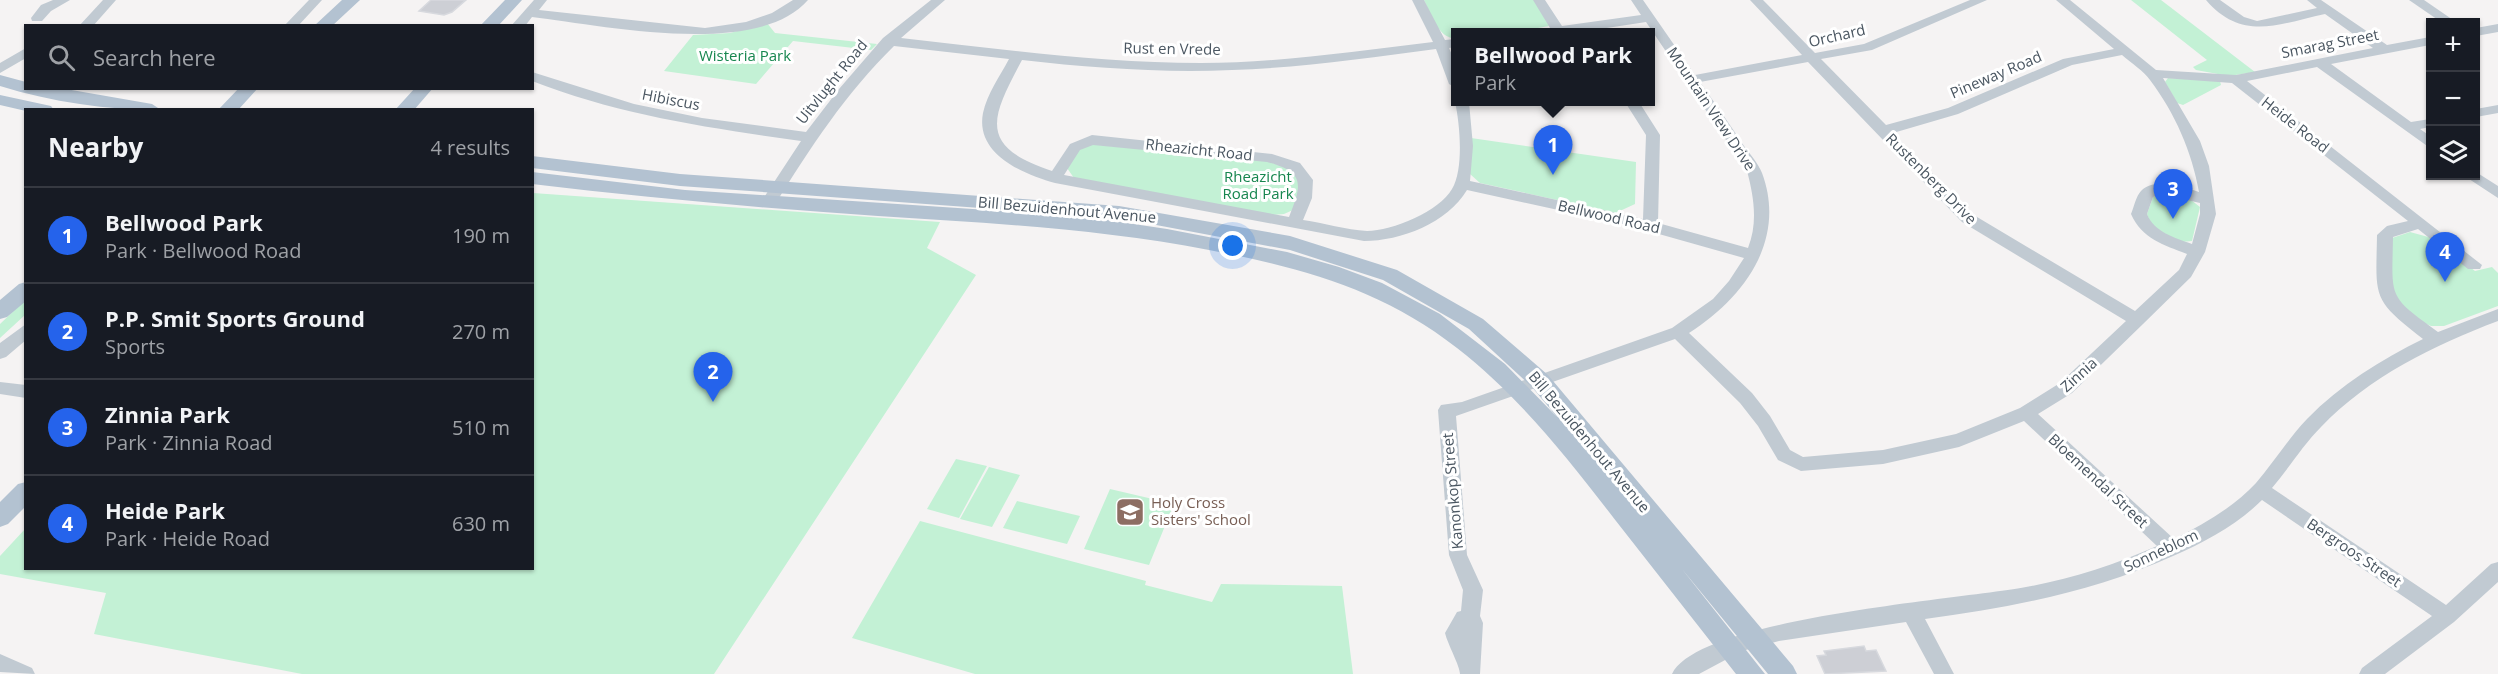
<!DOCTYPE html>
<meta charset="utf-8">
<style>
body{margin:0;font-family:"Open Sans",sans-serif;background:#242831;color:#f1f3f6}
.controls{position:absolute;right:18px;top:18px;display:grid;overflow:hidden;border-radius:0px;box-shadow:0 2px 4px #0004}
.controls button{width:54px;height:54px;display:grid;place-items:center;padding:0;border:0;border-bottom:2px solid #363941;background:#171b24;color:#f1f3f6;font:30px sans-serif}
.you{position:absolute;left:1233px;top:246px;width:21px;height:21px;margin:-15px;border:4px solid #fff;border-radius:50%;background:#1a73e8;box-shadow:0 0 0 9px #1a73e833}
.badge{display:grid;place-items:center;width:39px;height:39px;border-radius:50%;background:#2563eb;color:#fff;font-size:20px;font-weight:700}
.pin{position:absolute;translate:-50% -50px;filter:drop-shadow(0 2px 3px #0008)}
.pin::after{content:'';position:absolute;top:32px;width:21px;height:18px;background:inherit;clip-path:polygon(0 0,100% 0,50% 100%)}
.popup{position:absolute;left:1451px;top:28px;width:204px;height:78px;box-sizing:border-box;display:grid;place-content:center;border-radius:0px;background:#171b24;filter:drop-shadow(0 2px 4px #0005);font-size:20px;white-space:nowrap;color:#9ea1a6}
.popup b{font-size:22px;color:#f1f3f6}
.popup::after{content:'';position:absolute;left:50%;top:100%;margin-left:-12px;border:12px solid transparent;border-top-color:#171b24}
.list{margin:0;padding:0;list-style:none}
h2{display:flex;justify-content:space-between;align-items:center;height:78px;margin:0;padding:0 24px;font-size:26px}
h2 small{font-size:20px;font-weight:400;color:#9ea1a6}
.list li{display:grid;grid-template-columns:39px 1fr auto;gap:18px;align-items:center;box-sizing:border-box;height:96px;padding:0 24px;border-top:2px solid #363941}
.list b{display:block;font-size:22px;white-space:nowrap}
.list p{margin:0;font-size:20px;white-space:nowrap;color:#9ea1a6}
.list em{font-size:20px;font-style:normal;color:#9ea1a6}
.icon{flex:none;width:33px;height:33px;fill:none;stroke:currentColor;stroke-width:2;stroke-linecap:round;stroke-linejoin:round}
.map{position:relative;flex:none;width:2498px;height:674px;overflow:hidden}
.search{position:absolute;background:#171b24;box-shadow:0 2px 4px #0004;left:24px;top:24px;width:510px;height:66px;display:flex;align-items:center;gap:15px;box-sizing:border-box;padding:0 21px;border-radius:0px;color:#9ea1a6;font-size:22px}
.panel{position:absolute;background:#171b24;box-shadow:0 2px 4px #0004;left:24px;top:108px;width:510px;height:462px;border-radius:0px}
.map>svg:first-child{display:block}
.green{fill:#c3f1d5}
.building{fill:#cdcfd5;stroke:#d7d9de;stroke-width:1.5}
.lines{fill:none;stroke-linecap:round;stroke-linejoin:round}
.minor{fill:#c1cad2;fill-rule:evenodd}
.major{fill:#b3c2d1;fill-rule:evenodd}
.labels{text-anchor:middle;stroke-width:6;stroke-linejoin:round;paint-order:stroke}
.street-label{font-size:15px;fill:#4a5661;stroke:#fff}
.park-label{font-size:15px;fill:#17864f;stroke:#fff}
.education-label{font-size:15px;fill:#785e54;stroke:#fff;text-anchor:start}
</style>
<div class="map">
<svg width="2498" height="674" viewBox="0 0 2498 674">
<rect width="100%" height="100%" fill="#f5f3f3"/>
<path class="green" d="M1424,0H1535L1549,26L1510,33H1456L1455,39C1437,36 1432,16 1424,0Z
M2131,0H2161L2255,72L2229,76L2196,70L2193,67L2207,60Z
M767,23L775,33L877,44L871,50L793,41L756,84L664,71L693,35L730,33Z
M2168,78L2220,81L2221,85L2183,105L2177,103L2165,82Z
M1471,138L1636,162L1635,204L1622,210L1621,214L1480,183L1470,174Z
M1088,144L1262,160L1287,167L1302,180L1293,210L1284,214L1272,215L1074,178L1067,168L1080,148Z
M533,193L940,222L927,248L976,275L714,674H302L94,634L106,593L0,574V556L25,529L26,568H532Z
M2160,194L2191,200L2200,207L2192,241L2181,242L2152,227L2147,214L2153,197Z
M2410,232L2432,238L2475,271L2492,267L2498,273V306L2444,326H2431L2411,317L2392,292V238Z
M25,300V315L0,338V324Z
M956,459L987,466L959,518L927,509Z
M989,467L1020,475L992,527L960,519Z
M1110,489L1174,504L1149,565L1084,549Z
M1017,501L1080,516L1067,544L1003,528Z
M920,521L1146,581L1145,585L1212,602L1221,584L1342,586L1353,674H975L852,638Z"/>
<path class="building" d="M431,0H466L452,12L444,15L419,11Z
M1864,646L1866,651L1876,650L1886,671L1825,674L1817,656L1826,655L1824,651Z"/>
<g class="lines">
<path class="minor" d="M53,0H70L51,11L42,21H32L31,18L41,5Z
M103,0H116L93,26H79Z
M309,0H322L298,26H284Z
M534,0H547L539,10L705,28L746,22L772,13L793,0H808C757,59 601,25 532,17L525,26H511Z
M931,0H945L901,38C1001,49 1100,63 1201,63C1279,63 1356,51 1433,42L1412,0H1424L1445,40L1456,39V47L1449,48L1456,64V88L1449,84L1436,49C1368,58 1300,68 1232,70C1162,73 1092,68 1022,60C991,118 977,146 1052,171L1070,144L1092,135L1272,154L1300,163L1313,180L1312,198L1303,220C1324,223 1346,230 1367,231C1392,231 1440,211 1452,189C1464,169 1460,124 1455,102H1469L1473,146L1470,181L1643,219L1646,135L1625,102H1639L1660,135L1658,223L1748,248C1758,223 1754,197 1747,171L1646,22L1574,33H1536L1550,28L1533,0H1545L1562,26L1641,15L1631,0H1643L1695,75L1802,55L1750,0H1763L1815,53L1864,44L1970,0H1987L1872,50L1821,59L1886,125L1948,108L2063,59L2114,49L2056,0H2070L2156,70L2236,75L2373,48L2325,14C2279,24 2242,42 2206,0H2220L2244,17L2257,21L2317,8L2307,0H2321L2387,45L2430,37V45L2331,64L2411,122L2430,119V127L2420,129L2430,136V148L2317,67L2247,81L2482,265L2480,269H2468L2418,229L2393,237C2392,299 2387,295 2438,332L2498,309V321C2434,345 2369,377 2321,427C2303,445 2289,468 2272,488L2446,605L2491,564L2498,562V582L2454,622L2385,674H2359L2362,668L2432,616L2262,500C2237,525 2205,542 2173,556C2093,592 2012,607 1925,619L1954,674H1934L1906,622L1779,641L1742,651L1699,674H1672C1698,618 1963,599 2026,587C2071,579 2114,565 2157,546L2024,421L1959,447L1883,464L1801,471L1778,460L1758,426L1740,403L1675,339L1456,416L1467,555L1483,590L1480,616L1483,623L1480,674H1460C1460,666 1448,645 1445,633L1457,612L1461,611L1463,590L1449,555L1438,410L1441,405L1462,402L1672,328L1713,299L1729,281L1744,258L1627,225L1467,190C1447,223 1401,241 1364,241L1055,183C1023,174 975,154 983,113C987,94 1000,76 1009,59L894,46C846,93 810,148 774,206L769,207L761,202L801,141C709,128 619,115 532,81V72L634,104L702,118L806,132L839,89L883,38ZM2122,55C2131,63 2144,71 2150,80C2175,113 2192,152 2199,192C2184,187 2155,177 2141,191C2136,196 2134,207 2131,214C2142,239 2164,245 2187,254L2179,270L2135,311L1972,214L1893,133L1958,114L2072,65ZM1808,62L1962,222L2126,321L2060,383L2020,408L1956,434L1883,450L1803,457L1790,450L1770,416L1752,393L1689,333C1744,298 1787,240 1762,173C1758,163 1750,154 1744,146C1730,125 1715,103 1700,82ZM2163,78L2232,83L2408,221L2387,226L2377,235C2376,298 2371,299 2423,339C2382,359 2340,385 2307,419C2288,439 2274,462 2256,483C2234,507 2204,524 2174,539L2038,414L2072,393L2143,324L2191,277L2205,252L2216,214L2209,166L2200,141ZM1093,145L1267,162C1304,172 1303,183 1289,217L1064,175L1080,150ZM2161,194L2200,203V214L2192,244C2175,238 2154,232 2147,214L2153,197Z
M2409,0H2424L2456,22H2441Z
M2498,24V32L2476,36V28Z
M26,48V58L0,73V63Z
M2498,105V113L2476,117V109Z
M2476,172L2498,186V198L2469,179L2467,176H2476Z
M26,324V340L6,357L0,359V343Z
M0,382L26,385V398L0,394Z
M0,654L32,668L35,674L0,672Z"/>
<path class="major" d="M342,0H360L332,26H314Z
M505,0H522L498,26H480Z
M0,75L26,82V88H60L152,104L161,110C107,110 52,102 0,86Z
M239,88H258L238,110H218Z
M415,88H433L414,110H395Z
M0,95L51,106L54,110L26,111L0,105Z
M532,156L680,174L1119,206L1290,236L1397,270L1483,319L1548,375L1793,666L1797,674H1768L1682,569L1765,674H1736C1696,623 1656,572 1616,521C1569,460 1519,396 1457,348C1381,289 1302,268 1209,250C1099,229 989,223 878,216C762,208 648,198 532,184V172L685,190L1080,216L1167,229L1287,252L1339,267L1382,283L1440,314L1505,364L1557,417L1532,387L1469,329L1383,280L1290,250L1119,218L680,186L532,168Z
M26,282V301L7,317L0,319V300L19,284Z
M26,482V506L8,524L0,527V502L18,484Z"/>
</g>
<defs>
<g id="school-square" transform="scale(1.5)"><rect x="-9" y="-9" width="18" height="18" rx="4" fill="#8d6e63" stroke="#fff"/><path d="M0-5L7-2L0 1L-7-2ZM-4 1L0 2.5L4 1V4Q0 6-4 4Z" fill="#fff"/></g>
</defs>
<g fill-rule="evenodd">
<use href="#school-square" x="1130" y="512"/>
</g>
<g class="labels">
<g class="street-label">
<text transform="translate(1837 36) rotate(-13)" y="5">Orchard</text>
<text transform="translate(2330 44) rotate(-11)" y="5">Smarag Street</text>
<text transform="translate(1172 49) rotate(1)" y="5">Rust en Vrede</text>
<text transform="translate(1996 75) rotate(-23)" y="5">Pineway Road</text>
<text transform="translate(832 82) rotate(-51)" y="5">Uitvlught Road</text>
<text transform="translate(671 100) rotate(11)" y="5">Hibiscus</text>
<text transform="translate(1711 109) rotate(56)" y="5">Mountain View Drive</text>
<text transform="translate(2295 125) rotate(38)" y="5">Heide Road</text>
<text transform="translate(1199 150) rotate(6)" y="5">Rheazicht Road</text>
<text transform="translate(1931 179) rotate(45)" y="5">Rustenberg Drive</text>
<text transform="translate(1067 210) rotate(5)" y="5">Bill Bezuidenhout Avenue</text>
<text transform="translate(1609 217) rotate(13)" y="5">Bellwood Road</text>
<text transform="translate(2079 375) rotate(-42)" y="5">Zinnia</text>
<text transform="translate(1589 442) rotate(50)" y="5">Bill Bezuidenhout Avenue</text>
<text transform="translate(2098 481) rotate(43)" y="5">Bloemendal Street</text>
<text transform="translate(1453 491) rotate(-95)" y="5">Kanonkop Street</text>
<text transform="translate(2161 551) rotate(-25)" y="5">Sonneblom</text>
<text transform="translate(2354 553) rotate(34)" y="5">Bergroos Street</text>
</g>
<g class="park-label">
<text x="745" y="61">Wisteria Park</text>
<text x="1258" y="182">Rheazicht<tspan x="1258" dy="17">Road Park</tspan></text>
</g>
<g class="education-label">
<text x="1151" y="508">Holy Cross<tspan x="1151" dy="17">Sisters' School</tspan></text>
</g>
</g>
</svg>
<div class="controls">
<button>+</button>
<button>−</button>
<button><svg class="icon" aria-label="layers" viewBox="0 0 24 24"><path d="M12 4l9 5-9 5-9-5zM3 14l9 5 9-5"/></svg></button>
</div>
<div class="you"></div>
<div class="pin badge" style="left:1553px;top:175px">1</div>
<div class="popup"><b>Bellwood Park</b>Park</div>
<div class="pin badge" style="left:713px;top:402px">2</div>
<div class="pin badge" style="left:2173px;top:219px">3</div>
<div class="pin badge" style="left:2445px;top:282px">4</div>
<div class="search"><svg class="icon" aria-label="search" viewBox="0 0 24 24"><circle cx="10" cy="10" r="6"/><path d="M15 15l6 6"/></svg>Search here</div>
<section class="panel">
<h2>Nearby<small>4 results</small></h2>
<ul class="list">
<li><span class="badge">1</span><div><b>Bellwood Park</b><p>Park · Bellwood Road</p></div><em>190 m</em></li>
<li><span class="badge">2</span><div><b>P.P. Smit Sports Ground</b><p>Sports</p></div><em>270 m</em></li>
<li><span class="badge">3</span><div><b>Zinnia Park</b><p>Park · Zinnia Road</p></div><em>510 m</em></li>
<li><span class="badge">4</span><div><b>Heide Park</b><p>Park · Heide Road</p></div><em>630 m</em></li>
</ul>
</section>
</div>
